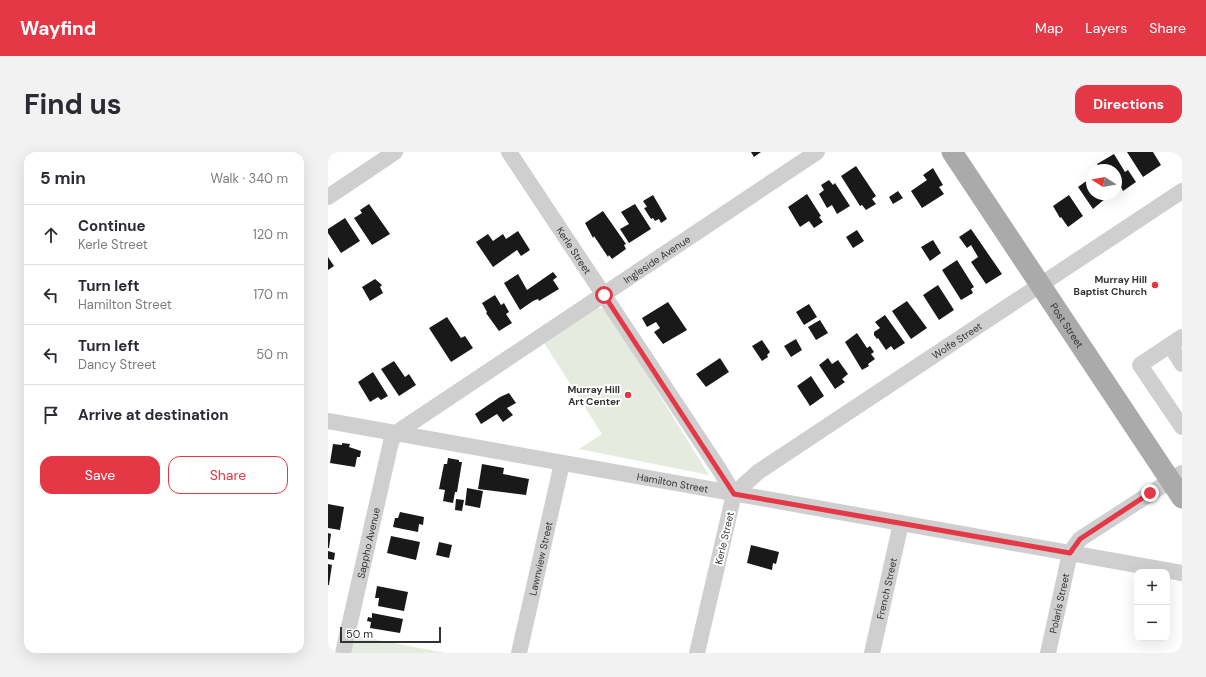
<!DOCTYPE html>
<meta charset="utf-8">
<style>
body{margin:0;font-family:"DM Sans",sans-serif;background:#f2f2f3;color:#2b2b33}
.controls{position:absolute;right:12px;bottom:12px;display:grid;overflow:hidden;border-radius:8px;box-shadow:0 4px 16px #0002}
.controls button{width:36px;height:36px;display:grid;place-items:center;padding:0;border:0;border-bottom:1px solid #e1e1e2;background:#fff;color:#2b2b33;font:20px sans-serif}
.compass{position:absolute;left:758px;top:12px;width:36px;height:36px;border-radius:50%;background:#fff;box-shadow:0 4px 16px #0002;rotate:281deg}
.scale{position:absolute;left:12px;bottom:10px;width:101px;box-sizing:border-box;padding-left:4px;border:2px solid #323232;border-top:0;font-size:11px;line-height:14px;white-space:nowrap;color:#323232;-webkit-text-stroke:3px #fff;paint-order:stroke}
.stop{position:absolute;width:12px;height:12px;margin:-9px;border:3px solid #e53846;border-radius:50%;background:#fff}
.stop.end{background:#e53846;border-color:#fff;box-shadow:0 1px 4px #0008}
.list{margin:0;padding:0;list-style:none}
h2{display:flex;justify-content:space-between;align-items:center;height:52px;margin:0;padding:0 16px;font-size:17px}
h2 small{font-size:13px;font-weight:400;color:#7c7c81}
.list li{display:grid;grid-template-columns:26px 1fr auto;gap:12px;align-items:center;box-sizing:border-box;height:60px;padding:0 16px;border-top:1px solid #e1e1e2}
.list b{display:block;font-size:15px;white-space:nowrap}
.list p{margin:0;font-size:13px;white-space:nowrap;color:#7c7c81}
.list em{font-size:13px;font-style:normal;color:#7c7c81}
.actions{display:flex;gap:8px;padding:12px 16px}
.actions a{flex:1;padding:9px 0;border:1px solid #e53846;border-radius:12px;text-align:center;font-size:14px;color:#e53846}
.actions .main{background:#e53846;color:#fff}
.icon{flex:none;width:22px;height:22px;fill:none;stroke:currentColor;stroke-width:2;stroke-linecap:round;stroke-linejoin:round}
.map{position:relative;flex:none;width:854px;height:501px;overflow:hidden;border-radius:12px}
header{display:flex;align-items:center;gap:24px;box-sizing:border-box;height:56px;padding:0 20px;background:#e53846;color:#fff}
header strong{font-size:19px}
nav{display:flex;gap:22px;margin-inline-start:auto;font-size:14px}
.intro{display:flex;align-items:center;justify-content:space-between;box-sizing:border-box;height:96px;padding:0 24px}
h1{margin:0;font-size:28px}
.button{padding:10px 18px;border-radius:12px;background:#e53846;color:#fff;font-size:14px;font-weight:700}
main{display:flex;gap:24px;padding:0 24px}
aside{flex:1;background:#fff;border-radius:12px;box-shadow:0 4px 16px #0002}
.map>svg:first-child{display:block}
.green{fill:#e5ebde}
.building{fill:#191919}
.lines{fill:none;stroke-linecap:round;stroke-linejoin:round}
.minor{stroke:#cfcfcf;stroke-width:16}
.major{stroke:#aaa;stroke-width:21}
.route{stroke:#e53846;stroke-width:5}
.poi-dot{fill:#e53846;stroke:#fff;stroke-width:1.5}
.labels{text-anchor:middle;stroke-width:4;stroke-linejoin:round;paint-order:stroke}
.street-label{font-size:10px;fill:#323232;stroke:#fff}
.poi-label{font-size:10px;font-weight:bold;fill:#323232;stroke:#fff;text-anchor:end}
</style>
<header>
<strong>Wayfind</strong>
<nav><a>Map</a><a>Layers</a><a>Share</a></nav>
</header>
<div class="intro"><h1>Find us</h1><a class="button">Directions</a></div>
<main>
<aside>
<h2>5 min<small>Walk · 340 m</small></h2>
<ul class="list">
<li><svg class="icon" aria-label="ahead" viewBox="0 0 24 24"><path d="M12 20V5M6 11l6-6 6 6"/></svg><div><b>Continue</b><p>Kerle Street</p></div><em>120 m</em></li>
<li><svg class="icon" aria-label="left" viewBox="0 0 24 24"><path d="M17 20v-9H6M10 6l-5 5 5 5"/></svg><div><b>Turn left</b><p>Hamilton Street</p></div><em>170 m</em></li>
<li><svg class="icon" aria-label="left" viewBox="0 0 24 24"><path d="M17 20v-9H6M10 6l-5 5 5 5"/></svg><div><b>Turn left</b><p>Dancy Street</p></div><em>50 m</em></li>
<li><svg class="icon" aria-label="arrive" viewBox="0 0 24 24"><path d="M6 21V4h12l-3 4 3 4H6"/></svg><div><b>Arrive at destination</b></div></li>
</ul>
<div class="actions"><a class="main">Save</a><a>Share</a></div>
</aside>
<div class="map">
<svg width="854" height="501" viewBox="0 0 854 501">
<rect width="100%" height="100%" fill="#fff"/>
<path class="green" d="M267,155L278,157L381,323L251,297L274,282L215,189Z
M19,482L118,501H15Z"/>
<path class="building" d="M423,0H433L426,5Z
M799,0H825L833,13L815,25Z
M786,2L797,20L800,18L808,30L795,39L793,35L788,38V18H773L769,12Z
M528,14L548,44L544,47L548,52L538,58L534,53L532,54L513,24Z
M605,16L615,33L611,35L616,42L594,56L583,39L599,28L595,23Z
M764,25V42H775L778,46L765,57L750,35Z
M501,28L505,33L507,31L522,54L509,62L504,53L499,56L491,42L496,38L493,33Z
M570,39L575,46L565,52L561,45Z
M479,42L493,64L491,65L495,70L486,76L481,69L472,75L460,55Z
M325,43L339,67L333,71L331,67L327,69L325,66L323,67L316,56L319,55L315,49Z
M741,43L755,64L740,75L733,65L732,66L725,54Z
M41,52L62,82L44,93L26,66L34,61L32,58Z
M307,52L323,77L301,91L292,77L301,72L293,60Z
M275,59L298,92L296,93L298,97L284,107L281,103L280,105L266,84L265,86L257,71Z
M17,66L32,89L13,101L0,81V77Z
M643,77L674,122L658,132L643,110L650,105L643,93L639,96L631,85Z
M529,78L536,89L525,96L518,85Z
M190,79L202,98L193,104L189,98L165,115L148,90L160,82L165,89L175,82L178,87Z
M605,88L613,101L602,109L593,95Z
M0,105L6,114L0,118Z
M629,108L646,135L643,137L645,141L633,148L614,118Z
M225,120L229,125L225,128L231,137L211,149L210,147L205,149L192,158L176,131L190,122L199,138Z
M47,127L54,133L52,135L55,141L42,149L34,135Z
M610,133L626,158L611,168L595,143Z
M167,143L173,153L176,151L181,160L178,162L184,171L171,179L158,161L159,160L154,151Z
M579,149L599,176L583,187L564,159Z
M340,150L359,178L335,192L326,180L332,176L328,170L319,175L314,166Z
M481,152L489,165L476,173L468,160Z
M557,163L577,191L566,198L563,194L558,198L550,186L549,187L546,183V180L552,176L547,170Z
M119,165L133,186L137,184L145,196L123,210L101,176Z
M492,168L500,181L488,188L480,175Z
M529,181L539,196L542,194L546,200L543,202L547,207L540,212L541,214L534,218L517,190Z
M468,187L474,198L463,205L456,194Z
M434,188L442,200L439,203L440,205L434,209L424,194Z
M392,206L401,220L378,235L368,222Z
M500,206L504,212L510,208L520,222L514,227L517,230L507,237L491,213Z
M66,209L77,225L81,222L88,233L71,244L53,217Z
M45,220L60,244L53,248L50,245L42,250L30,230Z
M483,224L496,244L482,254L469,234Z
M181,241L188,251L179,256L185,263L175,270L169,262L153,272L147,262L172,245Z
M14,291L22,292L21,295L33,299L32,305H29L27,315L2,311L5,292L14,293Z
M120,306L131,308V310H134L129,340H127L125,351L115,349L117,338L111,337L116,312H119Z
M154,312L176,316L175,322L201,327L198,343L150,337Z
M139,336L155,339L152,356L137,353Z
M128,347L136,348L134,359L127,358Z
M0,352L16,355L12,378L0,376Z
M72,360L96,365L95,373L91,372L90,380L65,375L67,366H70Z
M0,381L3,382L1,396H0Z
M63,384L92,390L88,408L59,401Z
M111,390L124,393L121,406L108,403Z
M423,393L451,400L448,412L445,411L444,418L419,411Z
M0,399L7,401L6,408L0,407Z
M0,412L4,413L1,433H0Z
M49,434L80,440L76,459L50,454L51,446H47Z
M44,461L75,467L72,481L42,476L43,470L39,469L40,465L44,466Z"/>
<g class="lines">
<g class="minor">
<path id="s1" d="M181,0L391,317L406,342L369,501"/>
<path d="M0,45L67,0"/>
<path d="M854,185L812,213L854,275"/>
<path d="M842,193L854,212"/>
<path id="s2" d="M0,269L854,421"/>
<path id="s3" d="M406,342L430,320L854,39"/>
<path id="s4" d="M15,501L63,290L68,281L489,0"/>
<path id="s5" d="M191,501L234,311"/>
<path id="s6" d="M544,501L573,371"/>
<path id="s7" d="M720,501L742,401L752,387L854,321"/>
</g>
<path class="major" id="s8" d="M624,0L854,346"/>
</g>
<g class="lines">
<path class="route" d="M276,143L406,342L742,401L752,387L822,341"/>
</g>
<g class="poi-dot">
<circle cx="827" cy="133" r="4"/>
<circle cx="300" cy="243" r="4"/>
</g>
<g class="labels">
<g class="street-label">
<text dy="4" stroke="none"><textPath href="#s1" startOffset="118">Kerle Street</textPath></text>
<text dy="4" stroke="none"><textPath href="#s4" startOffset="540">Ingleside Avenue</textPath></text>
<text dy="4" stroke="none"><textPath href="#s8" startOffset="208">Post Street</textPath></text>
<text dy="4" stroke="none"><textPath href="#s3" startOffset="271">Wolfe Street</textPath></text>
<text dy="4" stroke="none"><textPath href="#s2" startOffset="350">Hamilton Street</textPath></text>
<text transform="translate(396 386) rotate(-77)" y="4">Kerle Street</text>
<text dy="4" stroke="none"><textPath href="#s4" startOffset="113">Sappho Avenue</textPath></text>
<text dy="4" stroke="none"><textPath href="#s5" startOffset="97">Lawnview Street</textPath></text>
<text dy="4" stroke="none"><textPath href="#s6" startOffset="66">French Street</textPath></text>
<text dy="4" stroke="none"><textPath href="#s7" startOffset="51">Polaris Street</textPath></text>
</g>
<g class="poi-label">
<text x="819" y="131">Murray Hill<tspan x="819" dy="12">Baptist Church</tspan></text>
<text x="292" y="241">Murray Hill<tspan x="292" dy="12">Art Center</tspan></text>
</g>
</g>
</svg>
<div class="controls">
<button>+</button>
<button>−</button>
</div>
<svg class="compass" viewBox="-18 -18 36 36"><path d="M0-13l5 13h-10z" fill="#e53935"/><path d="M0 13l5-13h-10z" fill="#7c7c81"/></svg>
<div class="scale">50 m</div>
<div class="stop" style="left:276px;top:143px"></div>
<div class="stop end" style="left:822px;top:341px"></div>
</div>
</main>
